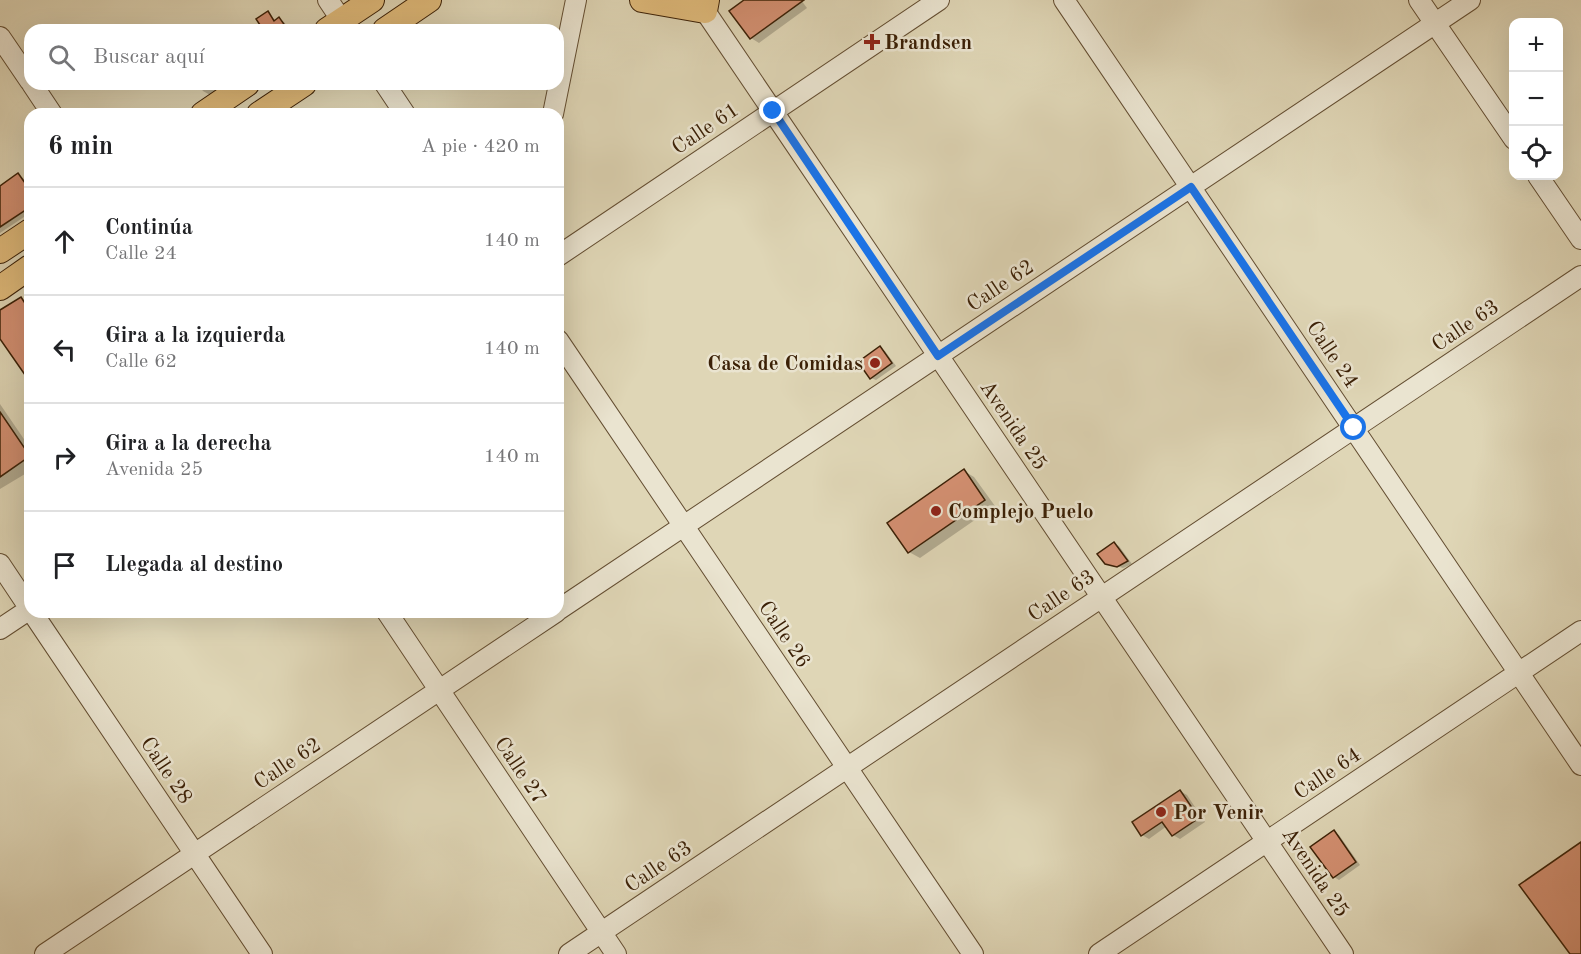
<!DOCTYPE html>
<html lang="es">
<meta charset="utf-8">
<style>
body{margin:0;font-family:"Old Standard TT",serif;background:#f2f2f2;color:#202124}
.controls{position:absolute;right:18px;top:18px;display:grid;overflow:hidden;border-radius:12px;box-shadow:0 6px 24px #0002}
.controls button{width:54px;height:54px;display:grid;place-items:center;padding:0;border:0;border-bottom:2px solid #e0e0e0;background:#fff;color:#202124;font:30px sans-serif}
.stop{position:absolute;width:18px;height:18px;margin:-14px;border:4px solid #1a73e8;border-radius:50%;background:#fff}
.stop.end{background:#1a73e8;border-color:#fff;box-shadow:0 2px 6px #0008}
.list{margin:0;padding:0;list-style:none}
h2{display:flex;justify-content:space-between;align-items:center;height:78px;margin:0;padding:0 24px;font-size:26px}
h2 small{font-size:20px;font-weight:400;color:#757577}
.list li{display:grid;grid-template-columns:39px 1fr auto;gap:18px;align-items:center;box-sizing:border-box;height:108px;padding:0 24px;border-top:2px solid #e0e0e0}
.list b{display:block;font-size:22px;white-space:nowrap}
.list p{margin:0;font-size:20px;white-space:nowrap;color:#757577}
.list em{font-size:20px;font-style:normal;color:#757577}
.icon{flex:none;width:33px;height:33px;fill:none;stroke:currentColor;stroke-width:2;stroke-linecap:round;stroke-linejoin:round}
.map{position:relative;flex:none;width:1581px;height:954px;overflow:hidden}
.search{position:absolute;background:#fff;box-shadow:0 6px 24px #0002;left:24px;top:24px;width:540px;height:66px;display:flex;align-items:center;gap:15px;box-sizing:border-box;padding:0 21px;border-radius:18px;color:#757577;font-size:22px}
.panel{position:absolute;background:#fff;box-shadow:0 6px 24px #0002;left:24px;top:108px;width:540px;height:510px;border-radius:18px}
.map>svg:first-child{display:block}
.shadow{fill:#0003}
.building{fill:#d49072;stroke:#3b2006;stroke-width:1.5}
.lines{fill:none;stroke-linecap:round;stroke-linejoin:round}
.minor-casing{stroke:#644e32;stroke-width:22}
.major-casing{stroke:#3b2006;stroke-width:26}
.minor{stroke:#eae4d0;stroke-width:20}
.major{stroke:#e0bb7b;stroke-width:24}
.route{stroke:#1a73e8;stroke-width:8}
.poi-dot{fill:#8f2418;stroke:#eae4d0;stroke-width:2}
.labels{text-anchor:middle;stroke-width:5;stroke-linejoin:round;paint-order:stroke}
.poi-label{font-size:21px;font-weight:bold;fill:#3b2006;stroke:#eae4d0;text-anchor:start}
.street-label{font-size:21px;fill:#3b2006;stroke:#eae4d0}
</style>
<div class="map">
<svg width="1581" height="954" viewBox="0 0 1581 954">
<rect width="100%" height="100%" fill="#dfd6b6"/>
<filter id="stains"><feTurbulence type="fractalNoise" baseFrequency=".00333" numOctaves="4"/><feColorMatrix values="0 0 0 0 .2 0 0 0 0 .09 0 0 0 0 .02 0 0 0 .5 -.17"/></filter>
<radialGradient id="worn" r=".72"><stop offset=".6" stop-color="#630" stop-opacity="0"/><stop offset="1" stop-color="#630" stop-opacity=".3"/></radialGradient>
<path class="shadow" d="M746,0H801L807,8L759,43L751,38Z
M268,13L276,21L280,19L284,22L290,30H257L262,26Z
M231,26L237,30H226Z
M198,84H226L210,95L203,91Z
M18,175L23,178L30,188V213L0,233V205Z
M21,299L30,304V379L0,336V312Z
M880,348L885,351L896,366L876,380L871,378Z
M0,404L30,448V471L0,489Z
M964,471L974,477L995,506L920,558L909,552L889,524Z
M1114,544L1119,546L1132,564L1123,568L1106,563Z
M1180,791L1187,795L1205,822L1180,839L1173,835L1167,826L1149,839L1142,835Z
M1334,832L1339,835L1360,865L1339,880L1334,877Z"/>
<path class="building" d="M744,0H804L750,39L729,11Z
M268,11L274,21L279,17L288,30H260L262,28L256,19Z
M18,173L30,190V207L0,227V186Z
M21,297L30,311V382L0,339V310Z
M880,346L892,363L870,379L858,362Z
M0,412L30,456L0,477Z
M964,469L985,500L908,553L887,523Z
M1114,542L1128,561L1117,567L1105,564L1097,554Z
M1180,790L1199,818L1172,836L1162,822L1141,836L1132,822Z
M1334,830L1356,862L1333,878L1310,847Z
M1581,842V954H1570L1519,885Z"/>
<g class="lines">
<g class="minor-casing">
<path id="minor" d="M328,0L348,30
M1064,0L1581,765
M1419,0L1514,139
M705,11L1343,954
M0,37L30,81
M32,84L52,114
M385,84L405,114
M553,114L576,0
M1538,176L1581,239
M558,256L939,0
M558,340L973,954
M0,564L30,609
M558,610L1470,0
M32,612L262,954
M387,612L616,954
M0,629L30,609
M45,954L556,612
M569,954L1581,276
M1099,954L1581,631"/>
</g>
<g class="major-casing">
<path id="major" d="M642,0L705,11L707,0
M327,30L372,0
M385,30L429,0
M203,114L247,84
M259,114L304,84
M0,251L30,231
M0,288L30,267"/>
</g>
<use href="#minor" class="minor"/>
<use href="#major" class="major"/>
</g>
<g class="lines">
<path class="route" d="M773,111L938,356L1191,187L1354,428"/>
</g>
<g class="poi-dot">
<path d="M869 33h6v6h6v6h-6v6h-6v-6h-6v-6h6z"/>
<circle cx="875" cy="363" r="6"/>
<circle cx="936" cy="511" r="6"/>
<circle cx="1161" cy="812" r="6"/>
</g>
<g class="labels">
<g class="poi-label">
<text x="884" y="49">Brandsen</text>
<text x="863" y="370" text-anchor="end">Casa de Comidas</text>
<text x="948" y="518">Complejo Puelo</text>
<text x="1173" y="819">Por Venir</text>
</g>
<g class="street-label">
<text transform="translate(705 128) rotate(-34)" y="7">Calle 61</text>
<text transform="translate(1000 285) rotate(-34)" y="7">Calle 62</text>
<text transform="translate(1465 325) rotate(-34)" y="7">Calle 63</text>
<text transform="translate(1333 354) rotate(56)" y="7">Calle 24</text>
<text transform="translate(1014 425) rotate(56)" y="7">Avenida 25</text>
<text transform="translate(1061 595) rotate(-34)" y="7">Calle 63</text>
<text transform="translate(785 634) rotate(56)" y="7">Calle 26</text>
<text transform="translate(287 763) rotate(-34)" y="7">Calle 62</text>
<text transform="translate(167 770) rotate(56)" y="7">Calle 28</text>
<text transform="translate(521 770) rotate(56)" y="7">Calle 27</text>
<text transform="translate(1327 773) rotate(-34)" y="7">Calle 64</text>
<text transform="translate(658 866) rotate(-34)" y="7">Calle 63</text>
<text transform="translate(1316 872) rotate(56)" y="7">Avenida 25</text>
</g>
</g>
<rect width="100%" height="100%" filter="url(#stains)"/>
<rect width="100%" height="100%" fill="url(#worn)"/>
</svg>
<div class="controls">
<button>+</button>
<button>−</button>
<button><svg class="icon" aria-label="locate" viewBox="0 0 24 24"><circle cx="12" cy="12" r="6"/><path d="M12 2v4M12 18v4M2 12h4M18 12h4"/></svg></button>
</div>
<div class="stop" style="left:1354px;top:428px"></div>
<div class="stop end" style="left:773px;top:111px"></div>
<div class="search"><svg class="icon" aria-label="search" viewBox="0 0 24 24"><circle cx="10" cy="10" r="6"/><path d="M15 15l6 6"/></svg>Buscar aquí</div>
<section class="panel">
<h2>6 min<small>A pie · 420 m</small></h2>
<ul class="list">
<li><svg class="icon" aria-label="ahead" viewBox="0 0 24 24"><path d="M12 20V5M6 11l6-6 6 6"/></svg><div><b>Continúa</b><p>Calle 24</p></div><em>140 m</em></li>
<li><svg class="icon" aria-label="left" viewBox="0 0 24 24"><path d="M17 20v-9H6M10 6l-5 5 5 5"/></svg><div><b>Gira a la izquierda</b><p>Calle 62</p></div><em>140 m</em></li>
<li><svg class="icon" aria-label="right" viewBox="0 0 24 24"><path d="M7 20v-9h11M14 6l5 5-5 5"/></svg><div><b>Gira a la derecha</b><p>Avenida 25</p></div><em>140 m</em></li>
<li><svg class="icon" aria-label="arrive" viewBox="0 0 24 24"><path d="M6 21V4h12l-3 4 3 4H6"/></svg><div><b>Llegada al destino</b></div></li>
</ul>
</section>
</div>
